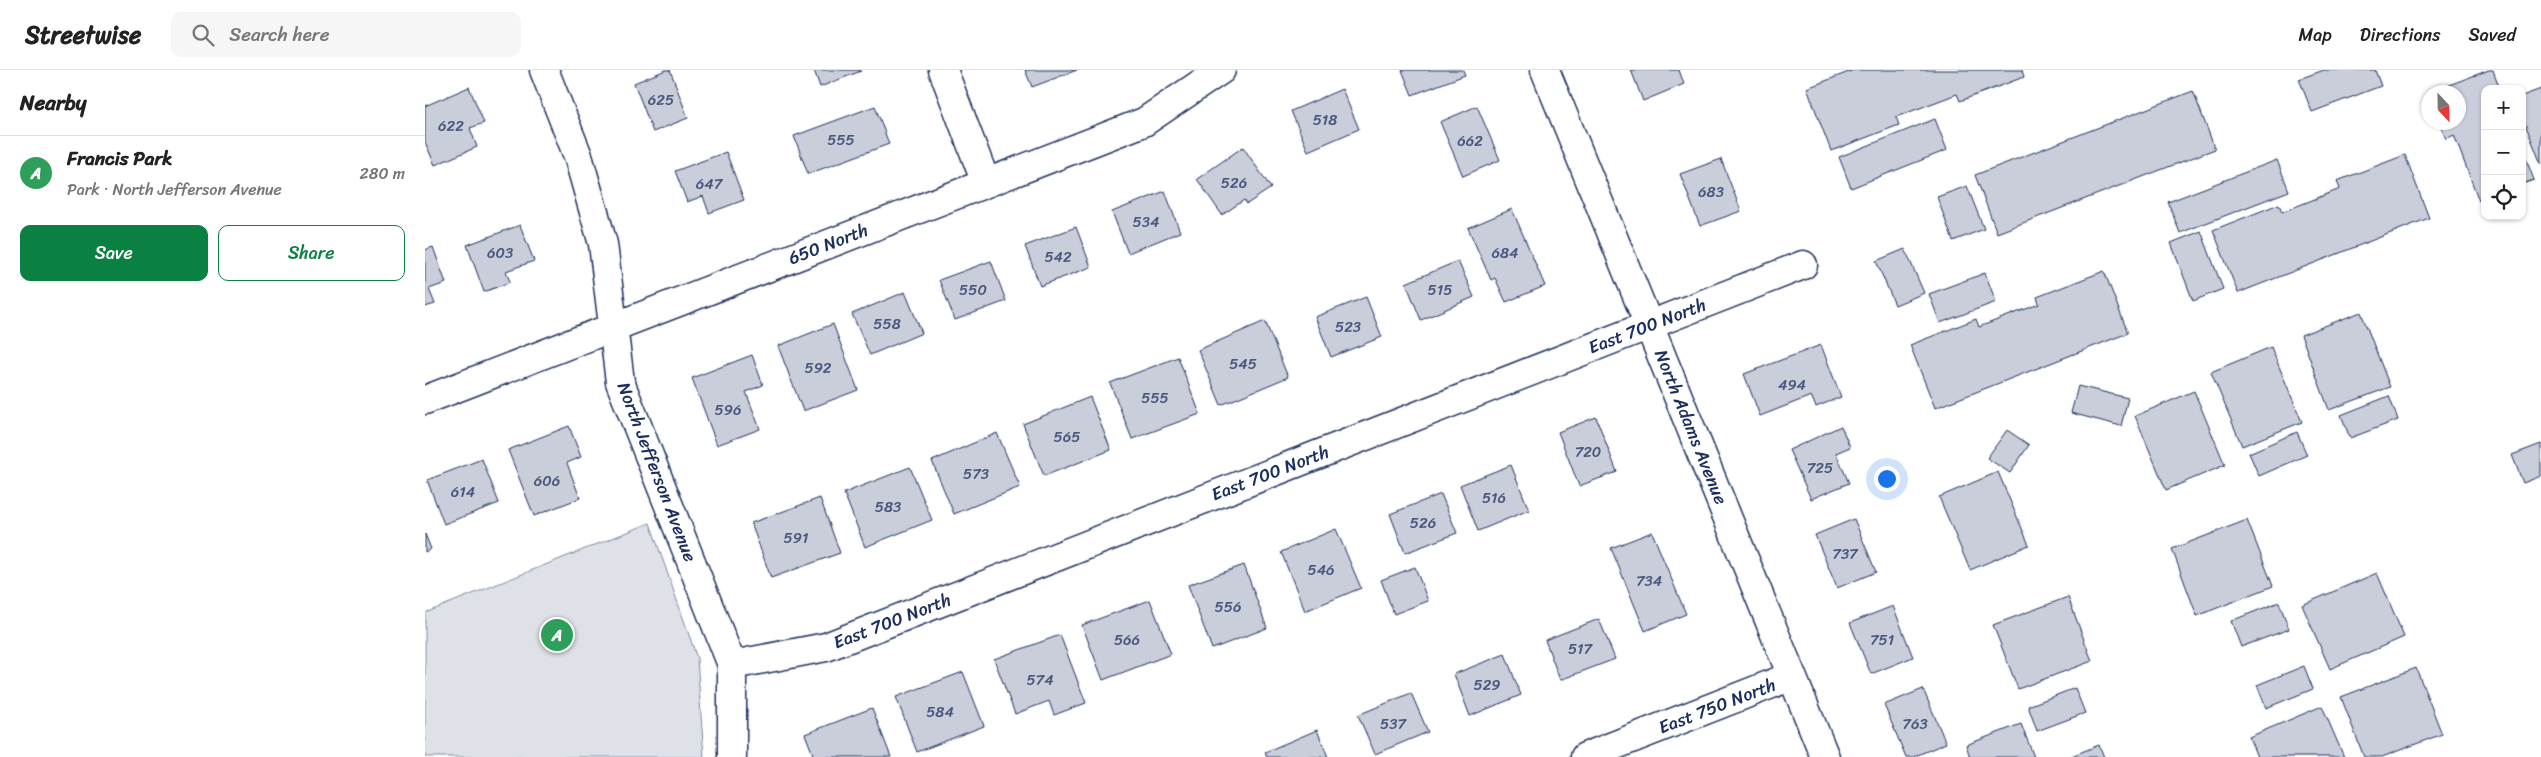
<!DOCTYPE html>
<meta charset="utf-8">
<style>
body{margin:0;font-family:Sriracha,sans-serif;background:#f6f6f6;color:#222}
.controls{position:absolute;right:15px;top:15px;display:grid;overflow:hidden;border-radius:10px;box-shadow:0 1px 4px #0004}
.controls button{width:45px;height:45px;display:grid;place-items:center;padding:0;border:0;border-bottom:1px solid #e0e0e0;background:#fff;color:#222;font:25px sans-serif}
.compass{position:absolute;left:1996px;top:15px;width:45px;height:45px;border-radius:50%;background:#fff;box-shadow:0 1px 4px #0004;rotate:158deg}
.you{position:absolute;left:1461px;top:408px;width:18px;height:18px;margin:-12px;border:4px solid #fff;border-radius:50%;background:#1a73e8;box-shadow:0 0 0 8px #1a73e833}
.badge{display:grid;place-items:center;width:32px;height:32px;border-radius:50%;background:#0b8043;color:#fff;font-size:16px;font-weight:700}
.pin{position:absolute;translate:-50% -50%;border:2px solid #fff;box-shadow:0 1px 5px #0006}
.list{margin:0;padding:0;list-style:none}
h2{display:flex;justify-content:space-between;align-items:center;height:65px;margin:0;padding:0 20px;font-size:21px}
h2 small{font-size:16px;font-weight:400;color:#767676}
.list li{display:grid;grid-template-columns:32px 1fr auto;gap:15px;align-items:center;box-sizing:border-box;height:75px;padding:0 20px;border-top:1px solid #e0e0e0}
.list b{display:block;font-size:19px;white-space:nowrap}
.list p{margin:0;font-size:16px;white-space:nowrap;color:#767676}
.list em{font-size:16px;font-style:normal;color:#767676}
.actions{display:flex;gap:10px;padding:15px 20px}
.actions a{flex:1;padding:11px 0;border:1px solid #0b8043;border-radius:10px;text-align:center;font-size:18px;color:#0b8043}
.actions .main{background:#0b8043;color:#fff}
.icon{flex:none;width:28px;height:28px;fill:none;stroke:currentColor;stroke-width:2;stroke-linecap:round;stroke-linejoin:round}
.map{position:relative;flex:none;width:2116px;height:687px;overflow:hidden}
header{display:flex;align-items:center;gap:30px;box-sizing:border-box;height:70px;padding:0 25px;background:#fff;border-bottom:1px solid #e0e0e0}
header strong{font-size:24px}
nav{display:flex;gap:28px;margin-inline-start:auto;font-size:18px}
.search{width:350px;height:45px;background:#f6f6f6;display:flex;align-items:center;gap:12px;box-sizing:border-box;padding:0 18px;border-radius:10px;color:#767676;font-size:19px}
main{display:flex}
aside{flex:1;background:#fff}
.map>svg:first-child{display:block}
.green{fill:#dee1e7;stroke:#7c88a2}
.building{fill:#caceda;stroke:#1b2f5e}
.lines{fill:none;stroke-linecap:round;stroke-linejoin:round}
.minor-casing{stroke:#1b2f5e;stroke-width:31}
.minor{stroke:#fff;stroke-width:28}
.labels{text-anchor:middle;stroke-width:5;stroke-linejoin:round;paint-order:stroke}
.number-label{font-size:15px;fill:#47577d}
.street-label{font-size:18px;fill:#1b2f5e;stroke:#fff}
</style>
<header>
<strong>Streetwise</strong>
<div class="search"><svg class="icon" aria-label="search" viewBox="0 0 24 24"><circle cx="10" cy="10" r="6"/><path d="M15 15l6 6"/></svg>Search here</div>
<nav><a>Map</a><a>Directions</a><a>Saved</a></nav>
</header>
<main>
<aside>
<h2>Nearby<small></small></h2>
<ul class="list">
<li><span class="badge" style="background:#2e9e5b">A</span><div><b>Francis Park</b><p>Park · North Jefferson Avenue</p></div><em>280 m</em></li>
</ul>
<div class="actions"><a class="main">Save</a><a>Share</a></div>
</aside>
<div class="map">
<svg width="2116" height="687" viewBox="0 0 2116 687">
<rect width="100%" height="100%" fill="#fff"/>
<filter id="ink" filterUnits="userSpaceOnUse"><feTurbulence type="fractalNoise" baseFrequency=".02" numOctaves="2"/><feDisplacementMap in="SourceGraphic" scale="10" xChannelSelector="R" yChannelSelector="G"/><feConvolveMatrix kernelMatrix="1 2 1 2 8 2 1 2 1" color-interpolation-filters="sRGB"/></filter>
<g filter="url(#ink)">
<path class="green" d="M225,453L272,588L279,687H0V543Z"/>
<path class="building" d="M241,0H245L263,48L228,62L209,13Z
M389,0H436V1L395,17Z
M600,0H652L607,17Z
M977,0H1038L1040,5L987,25Z
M1206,0H1254L1259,14L1218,31Z
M1429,0H1597L1599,7L1535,31L1532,24L1471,47L1474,55L1406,81L1382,18Z
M1899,0H1950L1956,16L1887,42L1874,9Z
M2064,0H2068L2075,19H2060V129L2054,131L2029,65L2021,69L2014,52H2034V22H2005Z
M44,17L59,53L45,58L52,77L10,95L0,72V36Z
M917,19L934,59L883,81L866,41Z
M2116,19V94L2097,46V26Z
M1768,21L1790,79L1572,163L1550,105Z
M450,36L464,74L383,104L369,66Z
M1052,36L1075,90L1038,106L1015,52Z
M1510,49L1522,80L1426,118L1414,87Z
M818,77L846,118L822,134L819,130L797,145L772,109Z
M2097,78L2109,110L2097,114Z
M301,82L319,130L284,143L278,126L262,132L250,101Z
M1980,85L2004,148L1813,223L1788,160L1854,134L1857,142L1915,119L1912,111Z
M1296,89L1316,141L1275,156L1255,104Z
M1852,90L1864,121L1755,163L1743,132Z
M1542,116L1559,159L1528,171L1512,127Z
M740,121L755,162L703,183L687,142Z
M1087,139L1120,216L1081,232L1070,208L1066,210L1043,158Z
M95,155L109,191L81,201L85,212L59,222L42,175Z
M651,157L666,197L615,216L600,176Z
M1776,161L1798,219L1768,231L1746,173Z
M8,177L21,213L4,219L10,234L0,237V180Z
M1480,179L1499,223L1470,235L1451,191Z
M566,191L581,231L530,250L514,210Z
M1033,191L1049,227L996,250L981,213Z
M1679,201L1703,263L1510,338L1485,275L1551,249L1554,257L1614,234L1612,227Z
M1560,203L1571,232L1515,253L1504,224Z
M480,222L497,263L445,285L427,244Z
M941,227L957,267L906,287L890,247Z
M1936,242L1965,317L1904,340L1876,265Z
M840,251L863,307L796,335L773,280Z
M408,254L433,320L378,341L353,276Z
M1396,275L1416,327L1391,337L1386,326L1335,346L1319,304Z
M1846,277L1877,352L1817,376L1786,302Z
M327,285L338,315L321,322L335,359L292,375L267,308Z
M753,287L775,344L707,369L685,313Z
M1653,316L1703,328L1696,356L1646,343Z
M1769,321L1800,395L1741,420L1710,346Z
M1964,326L1973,350L1925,368L1916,345Z
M665,327L686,380L619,406L598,354Z
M1171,347L1192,402L1154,416L1133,362Z
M144,356L156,387L142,393L155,428L109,446L83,380Z
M1416,356L1425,377L1411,383L1424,413L1386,429L1364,380Z
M1582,360L1604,375L1585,403L1562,388Z
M1872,362L1882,385L1834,406L1824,383Z
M572,363L595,417L529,444L507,391Z
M2116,374V406L2098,413L2087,385Z
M57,389L74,433L19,454L2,410Z
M1086,395L1104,440L1053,461L1035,415Z
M485,397L507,450L440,477L419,423Z
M1573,402L1604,475L1545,500L1514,427Z
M1016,424L1032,463L980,483L965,444Z
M395,428L415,483L346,508L326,453Z
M1429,449L1451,502L1412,518L1390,465Z
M1822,450L1848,516L1772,546L1747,479Z
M911,459L936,518L880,541L856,482Z
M1227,462L1261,544L1220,561L1186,478Z
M0,464L6,479L0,482Z
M819,495L842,558L787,579L763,515Z
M990,497L1003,531L969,544L956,510Z
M1952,503L1979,567L1905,599L1877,535Z
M1643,527L1667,591L1593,619L1568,555Z
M725,530L746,584L678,610L657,555Z
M1854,532L1864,559L1816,577L1806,551Z
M1468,536L1488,587L1446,604L1425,553Z
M1174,549L1190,589L1135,610L1120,570Z
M635,565L661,633L629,645L624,631L590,644L569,589Z
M1080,584L1096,625L1045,646L1029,604Z
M1879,596L1888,619L1841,638L1832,615Z
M1991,598L2017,664L1957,687H1939L1916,627Z
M538,602L559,656L492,682L471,627Z
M1650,618L1660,643L1612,661L1603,636Z
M1498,619L1521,673L1488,687H1481L1459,635Z
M986,623L1003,662L950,684L933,645Z
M1897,636L1919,687H1832L1824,667Z
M447,638L466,687H389L380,664Z
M1596,654L1609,687H1545L1541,675Z
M892,660L903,687H842L840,682Z
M1674,675L1679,687H1644Z"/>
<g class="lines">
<g class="minor-casing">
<path id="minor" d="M119,0L153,86L178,174L195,312L307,595V687
M518,0L561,113
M1120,0L1400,687
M0,330L719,52L796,0
M307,595L401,577L1378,195
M1160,687L1367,606"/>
</g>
<use href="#minor" class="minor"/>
</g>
</g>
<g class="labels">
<g class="number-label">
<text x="236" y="35">625</text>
<text x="900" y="55">518</text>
<text x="26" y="61">622</text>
<text x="416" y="75">555</text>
<text x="1045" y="76">662</text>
<text x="809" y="118">526</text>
<text x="284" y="119">647</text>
<text x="1286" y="127">683</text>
<text x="721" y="157">534</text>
<text x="75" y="188">603</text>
<text x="1080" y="188">684</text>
<text x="633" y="192">542</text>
<text x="548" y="225">550</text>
<text x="1015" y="225">515</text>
<text x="462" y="259">558</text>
<text x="923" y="262">523</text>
<text x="818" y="299">545</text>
<text x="393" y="303">592</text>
<text x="1367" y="320">494</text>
<text x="730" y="333">555</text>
<text x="303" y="345">596</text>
<text x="642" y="372">565</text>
<text x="1163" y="387">720</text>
<text x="1395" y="403">725</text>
<text x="551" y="409">573</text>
<text x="122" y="416">606</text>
<text x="38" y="427">614</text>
<text x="1069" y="433">516</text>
<text x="463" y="442">583</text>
<text x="998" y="458">526</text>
<text x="371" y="473">591</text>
<text x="1420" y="489">737</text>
<text x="896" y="505">546</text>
<text x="1224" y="516">734</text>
<text x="803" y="542">556</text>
<text x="702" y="575">566</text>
<text x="1457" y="575">751</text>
<text x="1155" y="584">517</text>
<text x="615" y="615">574</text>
<text x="1062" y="620">529</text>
<text x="515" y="647">584</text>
<text x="968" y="659">537</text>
<text x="1490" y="659">763</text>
</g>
<g class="street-label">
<text transform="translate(403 174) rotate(-21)" y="6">650 North</text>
<text transform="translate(1222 256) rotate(-21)" y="6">East 700 North</text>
<text transform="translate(1266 357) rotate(68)" y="6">North Adams Avenue</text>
<text transform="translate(232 402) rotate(69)" y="6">North Jefferson Avenue</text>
<text transform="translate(845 403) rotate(-21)" y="6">East 700 North</text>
<text transform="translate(467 551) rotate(-21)" y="6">East 700 North</text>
<text transform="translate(1292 636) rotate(-21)" y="6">East 750 North</text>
</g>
</g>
</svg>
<div class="controls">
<button>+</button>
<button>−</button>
<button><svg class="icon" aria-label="locate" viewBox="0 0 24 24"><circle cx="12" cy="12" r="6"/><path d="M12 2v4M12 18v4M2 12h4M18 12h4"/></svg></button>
</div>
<svg class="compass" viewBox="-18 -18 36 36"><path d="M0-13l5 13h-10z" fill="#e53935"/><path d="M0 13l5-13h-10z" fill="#767676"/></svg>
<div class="you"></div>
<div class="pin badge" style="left:132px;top:565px;background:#2e9e5b">A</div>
</div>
</main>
